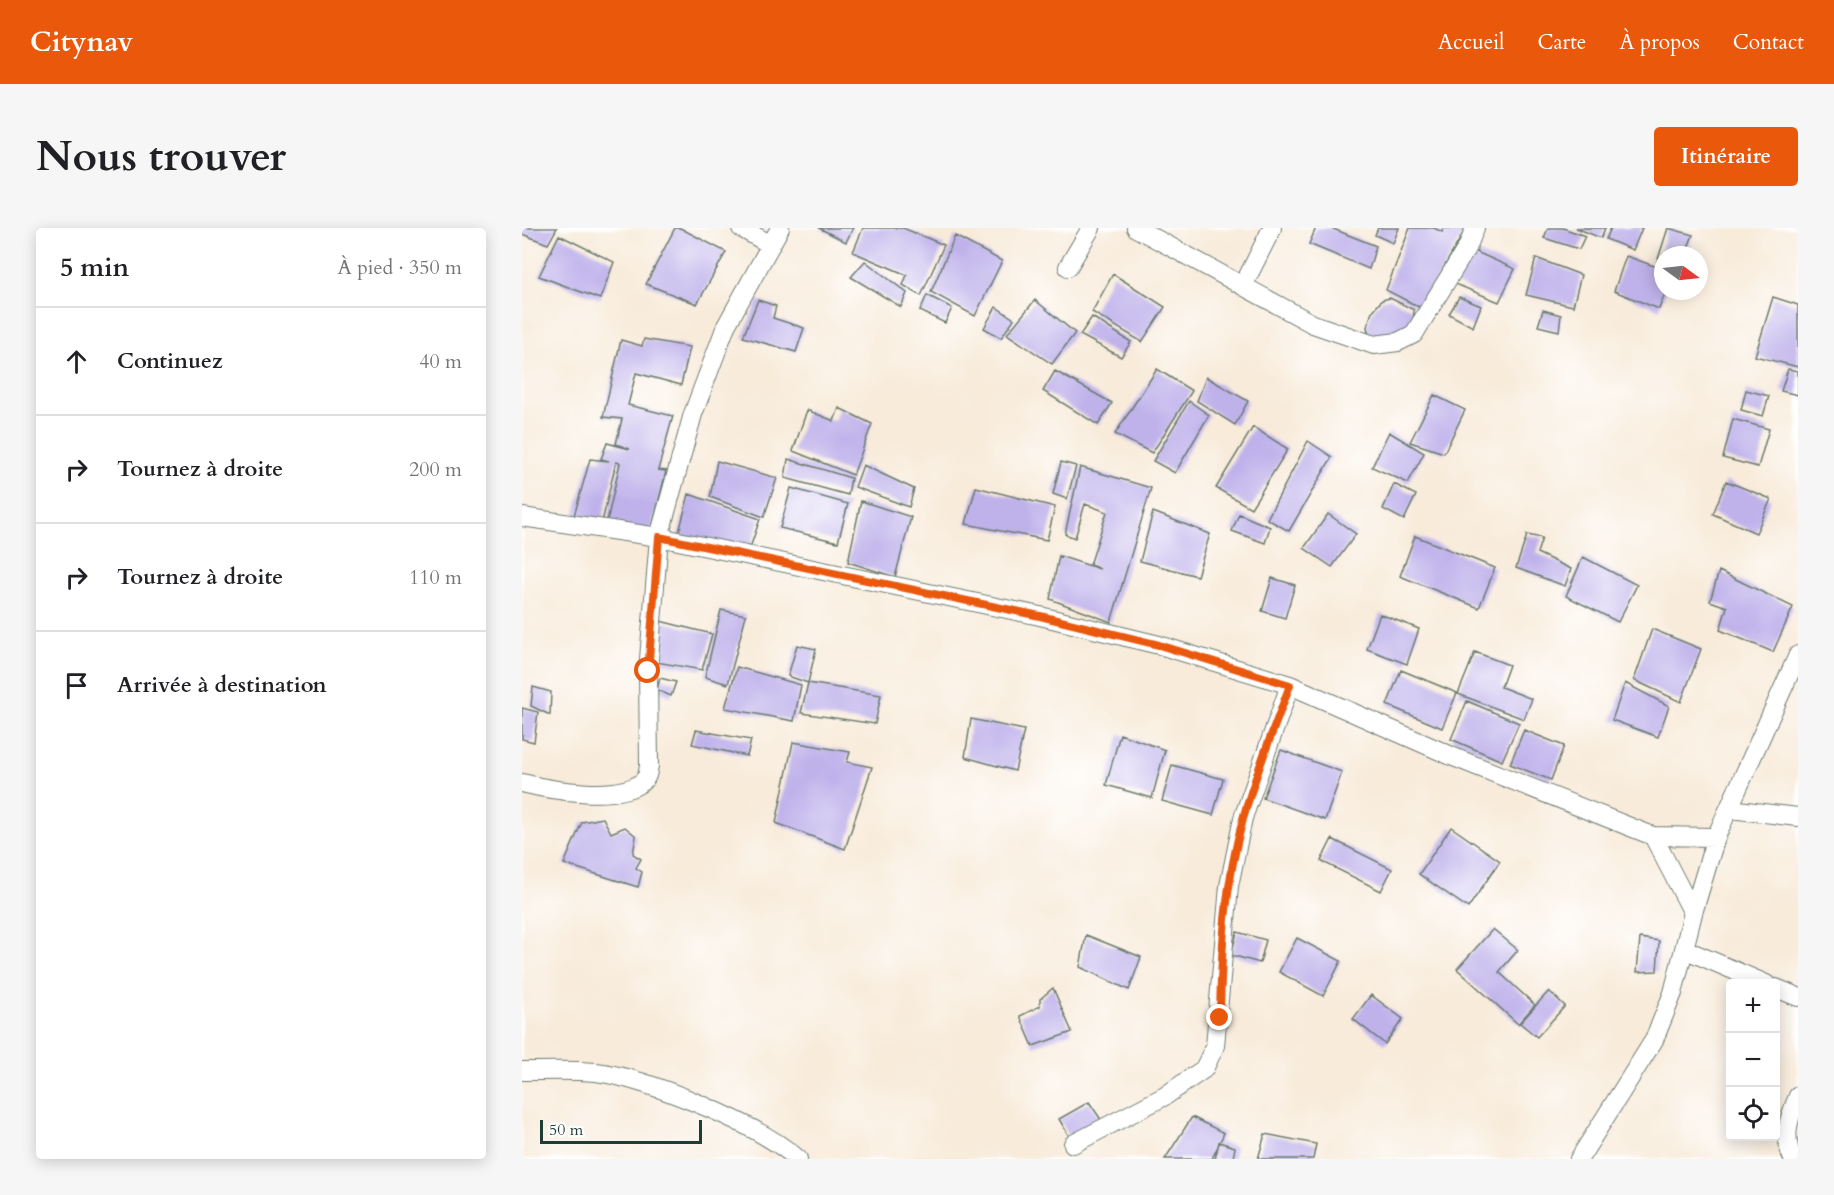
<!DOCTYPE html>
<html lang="fr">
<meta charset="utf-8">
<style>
body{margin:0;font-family:Cardo,serif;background:#f6f6f6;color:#202124}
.controls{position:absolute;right:18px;bottom:18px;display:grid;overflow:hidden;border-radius:6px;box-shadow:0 3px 15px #0003}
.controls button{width:54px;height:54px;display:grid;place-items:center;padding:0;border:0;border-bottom:2px solid #e0e0e0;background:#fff;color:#202124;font:30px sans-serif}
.compass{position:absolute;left:1132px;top:18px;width:54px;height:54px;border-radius:50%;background:#fff;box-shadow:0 3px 15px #0003;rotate:105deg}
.scale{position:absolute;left:18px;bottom:15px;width:162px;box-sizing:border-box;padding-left:6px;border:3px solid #1f3d34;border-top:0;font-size:16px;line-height:21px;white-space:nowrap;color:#1f3d34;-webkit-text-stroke:4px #fff;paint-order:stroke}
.stop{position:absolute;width:18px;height:18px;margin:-14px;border:4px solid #ea580c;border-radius:50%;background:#fff}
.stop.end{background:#ea580c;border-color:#fff;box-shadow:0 2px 6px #0008}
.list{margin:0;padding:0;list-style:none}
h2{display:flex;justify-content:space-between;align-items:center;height:78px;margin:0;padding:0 24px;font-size:26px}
h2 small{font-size:20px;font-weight:400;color:#757577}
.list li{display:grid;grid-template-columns:39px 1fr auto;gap:18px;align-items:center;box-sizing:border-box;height:108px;padding:0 24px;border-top:2px solid #e0e0e0}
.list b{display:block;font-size:22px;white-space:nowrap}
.list em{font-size:20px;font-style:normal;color:#757577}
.icon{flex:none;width:33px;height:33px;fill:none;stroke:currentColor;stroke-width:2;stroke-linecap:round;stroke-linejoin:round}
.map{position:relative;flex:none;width:1276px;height:931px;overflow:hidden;border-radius:6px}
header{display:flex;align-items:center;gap:36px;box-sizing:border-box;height:84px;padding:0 30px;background:#ea580c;color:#fff}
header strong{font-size:28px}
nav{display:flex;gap:33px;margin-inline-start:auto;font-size:21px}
.intro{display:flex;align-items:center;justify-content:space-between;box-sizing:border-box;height:144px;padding:0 36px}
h1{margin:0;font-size:42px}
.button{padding:15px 27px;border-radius:6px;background:#ea580c;color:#fff;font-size:21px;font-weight:700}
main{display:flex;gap:36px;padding:0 36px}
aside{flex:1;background:#fff;border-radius:6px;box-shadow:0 3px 15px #0003}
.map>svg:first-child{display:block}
.building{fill:#bfb2eb}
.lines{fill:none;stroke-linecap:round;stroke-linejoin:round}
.street-casing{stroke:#6b7a6e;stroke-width:20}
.street{stroke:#fff;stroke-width:18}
.route{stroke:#ea580c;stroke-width:8}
</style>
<header>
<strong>Citynav</strong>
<nav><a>Accueil</a><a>Carte</a><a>À propos</a><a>Contact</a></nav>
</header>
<div class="intro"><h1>Nous trouver</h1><a class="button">Itinéraire</a></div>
<main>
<aside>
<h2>5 min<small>À pied · 350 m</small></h2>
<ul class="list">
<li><svg class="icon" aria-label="ahead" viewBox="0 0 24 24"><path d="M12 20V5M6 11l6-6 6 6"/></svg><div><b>Continuez</b></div><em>40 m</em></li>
<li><svg class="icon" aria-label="right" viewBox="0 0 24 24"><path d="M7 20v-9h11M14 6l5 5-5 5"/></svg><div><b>Tournez à droite</b></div><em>200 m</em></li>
<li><svg class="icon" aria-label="right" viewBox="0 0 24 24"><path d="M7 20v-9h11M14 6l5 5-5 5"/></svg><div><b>Tournez à droite</b></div><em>110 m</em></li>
<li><svg class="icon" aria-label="arrive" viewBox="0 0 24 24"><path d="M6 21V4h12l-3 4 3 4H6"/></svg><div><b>Arrivée à destination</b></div></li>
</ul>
</aside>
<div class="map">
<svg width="1276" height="931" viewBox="0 0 1276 931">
<rect width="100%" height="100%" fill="#fff"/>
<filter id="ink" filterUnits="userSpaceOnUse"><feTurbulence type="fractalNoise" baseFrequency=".0167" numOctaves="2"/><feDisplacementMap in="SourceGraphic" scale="12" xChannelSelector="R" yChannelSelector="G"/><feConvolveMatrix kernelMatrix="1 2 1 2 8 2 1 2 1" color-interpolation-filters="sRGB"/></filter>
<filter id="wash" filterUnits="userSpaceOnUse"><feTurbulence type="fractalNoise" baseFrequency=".008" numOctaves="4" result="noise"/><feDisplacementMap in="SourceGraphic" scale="24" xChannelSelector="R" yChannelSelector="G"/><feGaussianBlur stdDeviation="1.35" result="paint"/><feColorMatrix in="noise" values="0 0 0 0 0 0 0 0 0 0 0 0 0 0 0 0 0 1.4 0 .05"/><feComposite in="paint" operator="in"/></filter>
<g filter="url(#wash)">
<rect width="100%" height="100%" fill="#f8ebda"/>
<g id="blocks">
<path class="building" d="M0,0H35L26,16L0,6Z
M153,0H158L204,24L175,76L124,56Z
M297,0H331L324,14Z
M341,0H381L422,17L399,68L381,57L385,47L331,24Z
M794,0H809L854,18L847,41L787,16Z
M856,0H877L871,15L853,7Z
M888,0H912L920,4L922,0H944L899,80L864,62Z
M1026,0H1041L1063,8L1057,21L1022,10Z
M1054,0H1083L1079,10Z
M1089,0H1120L1111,22L1084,11Z
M1146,0L1171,7L1163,27H1141V37L1135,34Z
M37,7L92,34L78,71L17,48Z
M433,8L480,33L453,88L409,64Z
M952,23L993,41L977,74L931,55Z
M1104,28L1141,41V63H1144L1137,81L1092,63Z
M1014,30L1059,47L1051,78L1004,67Z
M343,33L385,65L379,79L329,49Z
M591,46L643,79L620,114L570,84Z
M405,67L430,80L423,95L398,83Z
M937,69L959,78L951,99L927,86Z
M1251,69L1276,77V139L1233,128Z
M868,70L892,82L891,96L882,106L848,111L845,99L850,84L860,72Z
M236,72L254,78L251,90L282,100L274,124L221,109Z
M513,72L553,105L530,136L485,106Z
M474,79L492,91L479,110L462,100Z
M1021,82L1039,87L1037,103L1016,98Z
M570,89L609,114L599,129L558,107Z
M122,111L168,119L159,157L114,145L106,177L151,188L136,242L144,243L129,304L84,298L98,235L94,234L80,294L52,288L68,231L87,233L79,231L85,215L108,221L94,216L100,191L81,189L99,112L120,118Z
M635,141L670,163L630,225L593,206Z
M1266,141L1276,143V167L1259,163Z
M533,143L590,175L576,197L521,163Z
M684,149L726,173L713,197L675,173Z
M1224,162L1247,168L1241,188L1219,182Z
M912,167L943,182L922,225L888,214Z
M667,173L687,187L653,245L631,233Z
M317,180L350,196L331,247L271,223L285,182L312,193Z
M1211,191L1247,201L1236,239L1201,230Z
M731,199L766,221L729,280L694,260Z
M867,204L902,225L886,255L850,239Z
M786,213L810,229L767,303L745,291Z
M266,231L329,250L326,267L263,250Z
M195,233L255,250L242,289L188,269Z
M539,234L554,238L545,271L531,266Z
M341,237L392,261L387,279L333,259Z
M558,239L629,260L589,394L528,371L537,328L578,341L568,337L585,284L563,276L553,310L543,306Z
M1204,253L1249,271L1234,305L1191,286Z
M872,256L894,267L882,292L861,281Z
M454,259L533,279L525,312L444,296Z
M269,260L326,276L316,314L258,300Z
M167,266L238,291L228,320L156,308Z
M339,273L389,289L373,349L326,334Z
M631,284L688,306L675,348L618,333Z
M717,286L748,299L743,315L710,303Z
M806,286L834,306L810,339L782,320Z
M1005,307L1020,310L1015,325L1049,341L1043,358L994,340Z
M893,308L973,340L957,380L878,348Z
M1061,329L1115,357L1096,394L1044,368Z
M1197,343L1271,379L1251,424L1198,402L1205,379L1188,373Z
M750,350L773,357L763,390L740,383Z
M199,382L224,387L206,456L183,449Z
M858,386L897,401L885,436L845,421Z
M138,393L190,406L180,442L134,434Z
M1130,401L1179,421L1159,474L1112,452Z
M275,417L294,421L286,455L266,448Z
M953,424L987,437L979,459L1010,471L1002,491L936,466Z
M215,439L279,457L272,493L203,480Z
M879,442L935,465L920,500L865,477Z
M138,450L154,454L149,468L135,462Z
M286,455L359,467L353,496L279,485Z
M1103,455L1147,478L1136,509L1090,492Z
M11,459L29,464L28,487L9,478Z
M945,473L997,495L980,533L929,511Z
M0,480L16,484L12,514L0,511Z
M449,491L502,502L493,543L443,529Z
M174,502L229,512L225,528L170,516Z
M1002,502L1042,518L1029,552L988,536Z
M598,506L643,522L630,570L584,557Z
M271,514L328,524L325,534L350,539L323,621L254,595Z
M759,522L820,544L803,592L741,570Z
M650,537L701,551L691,587L640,573Z
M81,590L89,605L103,599L114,608L111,626L119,631L114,640L120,644L116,659L42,636L60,594Z
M929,599L978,633L946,680L897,646Z
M810,611L870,641L859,663L799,633Z
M971,701L996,722L977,744L1013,777L996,796L935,741Z
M715,704L744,712L738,735L709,727Z
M564,707L619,729L607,762L558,739Z
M775,710L819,733L801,768L757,744Z
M1118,710L1137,713L1135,743L1115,744Z
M531,760L550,804L511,818L498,788L518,778V771Z
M1027,763L1043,778L1015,809L998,795Z
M849,767L881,791L863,816L831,791Z
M567,874L580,893L548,910L537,891Z
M670,889L702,905L690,931H643Z
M743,906L794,916L791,931H736Z
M697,914L713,919L711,931H693Z"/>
</g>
</g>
<g filter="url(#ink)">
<use href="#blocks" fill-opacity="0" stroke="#6b7a6e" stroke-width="1.5"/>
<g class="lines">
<g class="street-casing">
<path id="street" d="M219,0L249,17
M614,0L791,96L852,117L876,114L892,106L946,18L953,0
M546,39L569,0
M722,56L750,0
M0,289L137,309L518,388L637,417L768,457L934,530L1131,608L1194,609
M0,555C28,562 102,575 123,551C126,548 126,542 127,538L126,443L137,309L171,186L204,98L258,0
M1208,581L1276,589
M1131,608L1171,685
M1162,721L1244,756
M1254,760L1276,769
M0,843C24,843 50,842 74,844C125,850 238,897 276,931
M551,916L643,868L682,841L693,818L707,658L721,590L768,457
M1057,931L1132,812L1151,765L1171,685L1194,609L1276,427
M1271,931C1260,908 1267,890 1276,868"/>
</g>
<use href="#street" class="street"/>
</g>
</g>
<g class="lines" filter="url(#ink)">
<path class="route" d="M126,443L137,309L518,388L637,417L768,457C752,501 733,546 721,591C703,656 699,724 698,790"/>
</g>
</svg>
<div class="controls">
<button>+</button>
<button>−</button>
<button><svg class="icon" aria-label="locate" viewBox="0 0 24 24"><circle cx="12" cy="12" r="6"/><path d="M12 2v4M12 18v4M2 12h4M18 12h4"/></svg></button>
</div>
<svg class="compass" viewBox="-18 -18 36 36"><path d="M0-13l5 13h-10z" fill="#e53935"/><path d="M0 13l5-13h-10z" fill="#757577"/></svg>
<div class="scale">50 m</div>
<div class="stop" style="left:126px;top:443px"></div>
<div class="stop end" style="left:698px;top:790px"></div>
</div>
</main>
